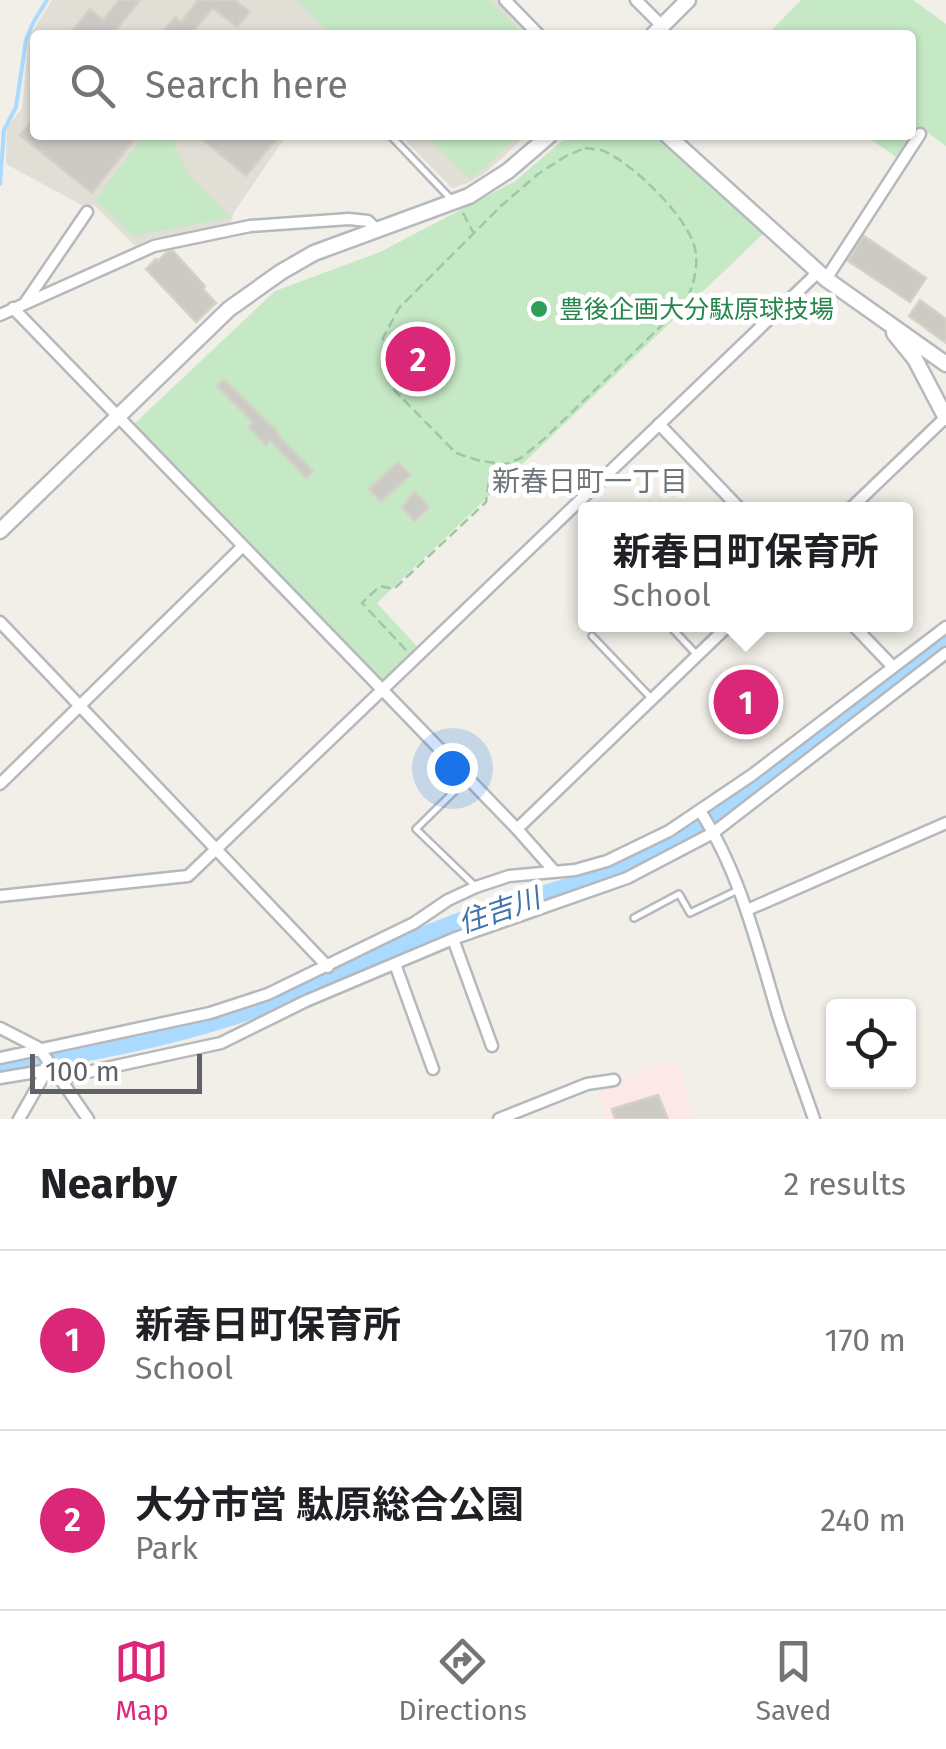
<!DOCTYPE html>
<meta charset="utf-8">
<style>
body{margin:0;font-family:"Fira Sans","Noto Sans JP",sans-serif;background:#f2f2f2;color:#202124}
.controls{position:absolute;right:30px;bottom:30px;display:grid;overflow:hidden;border-radius:10px;box-shadow:0 2px 8px #0004}
.controls button{width:90px;height:90px;display:grid;place-items:center;padding:0;border:0;border-bottom:2px solid #e0e0e0;background:#fff;color:#202124;font:50px sans-serif}
.scale{position:absolute;left:30px;bottom:25px;width:172px;box-sizing:border-box;padding-left:10px;border:5px solid #5f6368;border-top:0;font-size:28px;line-height:35px;white-space:nowrap;color:#5f6368;-webkit-text-stroke:8px #fff;paint-order:stroke}
.you{position:absolute;left:452px;top:768px;width:35px;height:35px;margin:-25px;border:8px solid #fff;border-radius:50%;background:#1a73e8;box-shadow:0 0 0 15px #1a73e833}
.badge{display:grid;place-items:center;width:65px;height:65px;border-radius:50%;background:#db2777;color:#fff;font-size:32px;font-weight:700}
.pin{position:absolute;translate:-50% -50%;border:5px solid #fff;box-shadow:0 2px 10px #0006}
.popup{position:absolute;left:578px;top:502px;width:335px;height:130px;box-sizing:border-box;display:grid;place-content:center;border-radius:10px;background:#fff;filter:drop-shadow(0 2px 8px #0005);font-size:32px;white-space:nowrap;color:#757577}
.popup b{font-size:38px;color:#202124}
.popup::after{content:'';position:absolute;left:50%;top:100%;margin-left:-20px;border:20px solid transparent;border-top-color:#fff}
.list{margin:0;padding:0;list-style:none}
h2{display:flex;justify-content:space-between;align-items:center;height:130px;margin:0;padding:0 40px;font-size:42px}
h2 small{font-size:32px;font-weight:400;color:#757577}
.list li{display:grid;grid-template-columns:65px 1fr auto;gap:30px;align-items:center;box-sizing:border-box;height:180px;padding:0 40px;border-top:2px solid #e0e0e0}
.list b{display:block;font-size:38px;white-space:nowrap}
.list p{margin:0;font-size:32px;white-space:nowrap;color:#757577}
.list em{font-size:32px;font-style:normal;color:#757577}
.icon{flex:none;width:55px;height:55px;fill:none;stroke:currentColor;stroke-width:2;stroke-linecap:round;stroke-linejoin:round}
.map{position:relative;flex:none;width:946px;height:1119px;overflow:hidden}
.search{position:absolute;background:#fff;box-shadow:0 2px 8px #0004;left:30px;right:30px;top:30px;height:110px;display:flex;align-items:center;gap:25px;box-sizing:border-box;padding:0 35px;border-radius:10px;color:#757577;font-size:38px}
.sheet{height:490px;background:#fff}
nav{display:flex;justify-content:space-around;align-items:center;box-sizing:border-box;height:140px;border-top:2px solid #e0e0e0;background:#fff;font-size:28px;color:#757577}
nav a{display:grid;justify-items:center;gap:5px}
nav .on{color:#db2777}
.map>svg:first-child{display:block}
.education{fill:#e1ded6}
.medical{fill:#fce8e6}
.green{fill:#c5e8c5}
.lines{fill:none;stroke-linecap:round;stroke-linejoin:round}
.stream{stroke:#aadaff;stroke-width:4}
.river{stroke:#aadaff;stroke-width:20}
.building{fill:#cccac5;stroke:#d6d1c6;stroke-width:2.5}
.lane-casing{stroke:#b5b8bc;stroke-width:10}
.street-casing{stroke:#b5b8bc;stroke-width:15}
.secondary-casing{stroke:#b6babf;stroke-width:19}
.path{stroke:#9cc7a9;stroke-width:2.5;stroke-dasharray:10 5;stroke-linecap:butt}
.lane{stroke:#fff;stroke-width:5}
.street{stroke:#fff;stroke-width:10}
.secondary{stroke:#fff;stroke-width:14}
.leisure-dot{fill:#2e9e5b;stroke:#fff;stroke-width:4}
.labels{text-anchor:middle;stroke-width:10;stroke-linejoin:round;paint-order:stroke}
.leisure-label{font-size:25px;fill:#27864d;stroke:#fff;text-anchor:start}
.neighbourhood-label{font-size:28px;fill:#70757a;stroke:#fff}
.water-label{font-size:28px;font-style:italic;fill:#4174aa;stroke:#fff}
</style>
<div class="map">
<svg width="946" height="1119" viewBox="0 0 946 1119">
<rect width="100%" height="100%" fill="#f1efe8"/>
<path class="education" d="M52,0H496L529,35H35V135H287L234,212L230,224L150,239L135,246L94,205L85,207L6,164L7,128L22,108L29,37Z
M400,135H527L485,173L468,183L452,188Z"/>
<path class="medical" d="M678,1060L695,1119H606L599,1094L602,1088L620,1084L626,1075Z"/>
<path class="green" d="M298,0H490L524,35H332Z
M801,0H913L946,24V146L919,126L896,157L865,135H911V35H767Z
M144,135H170L188,174L231,217L134,236L95,200Z
M427,135H520L470,180Z
M569,135H654L764,233L377,603L420,650L381,687L132,426L275,291L380,252L514,182Z"/>
<g class="lines">
<path class="stream" d="M0,184L4,130L16,107L26,40L33,23L47,0"/>
<path class="river" d="M0,1067C27,1059 54,1057 82,1052C126,1044 171,1034 214,1021C302,995 381,951 467,920C531,897 598,884 658,850C762,793 853,714 946,642"/>
</g>
<path class="building" d="M119,0H140L116,30L122,35H69L90,9L103,20Z
M198,0H235L250,12L237,27L213,8L190,35H160L175,17L181,22Z
M35,117V135H138L92,193L20,135Z
M197,135H280L246,176Z
M864,236L926,278L910,302L848,261Z
M173,251L205,286L203,289L216,303L196,322L146,269L156,259L158,261L167,252Z
M920,300L946,319V343L909,316Z
M224,380L278,432L276,434L313,471L306,478L270,440L266,445L249,427L253,422L217,386Z
M398,462L410,475L381,502L369,489Z
M415,492L429,507L415,521L402,507Z
M658,1095L668,1119H615L612,1109Z"/>
<g class="lines">
<g class="lane-casing">
<path id="lane" d="M390,135L450,198
M668,624L697,655
M592,636L652,699
M468,778L416,829L474,885
M634,918L679,894L690,913L738,890"/>
</g>
<g class="street-casing">
<path id="street" d="M505,0L539,35
M636,0L662,26
M826,279L920,134
M25,303L87,212
M13,308L517,829L555,872
M0,315L154,246L250,226L349,219L368,221L378,231
M659,424L741,510
M849,510L946,417
M0,622L328,967
M852,624L893,667
M0,784L243,546
M700,811C740,872 757,945 778,1015C789,1050 802,1084 814,1119
M517,829L730,624
M0,896L188,876L812,278L817,271
M747,910L946,823
M453,939L492,1046
M395,964L433,1069
M0,1028L39,1048L88,1119
M0,1058L210,1013L268,994L414,923L448,900L476,887L509,876L575,870L607,861L669,831L752,775L946,627
M0,1078L48,1070
M60,1078L221,1043L306,1001L453,939L627,878L713,833L946,653
M19,1119L47,1070
M499,1119L587,1084L614,1080"/>
</g>
<g class="secondary-casing">
<path id="secondary" d="M653,35L688,0
M667,135L826,279L946,364
M894,333L915,359L946,418
M0,531L229,309L281,272L314,253L469,196L508,171L550,135"/>
</g>
<path class="path" d="M585,148C590,149 596,149 601,150C631,161 689,218 695,249C699,267 693,286 686,302L544,439L521,458L506,464L480,461L456,453L395,391L383,364V338L399,308L501,206L538,174L566,156Z
M463,213L473,232
M406,650L362,603L380,586L394,589L486,502L491,465"/>
<use href="#lane" class="lane"/>
<use href="#street" class="street"/>
<use href="#secondary" class="secondary"/>
</g>
<circle class="leisure-dot" cx="539" cy="309" r="10"/>
<g class="labels">
<g class="leisure-label">
<text x="559" y="318">豊後企画大分駄原球技場</text>
</g>
<g class="neighbourhood-label">
<text x="590" y="491">新春日町一丁目</text>
</g>
<g class="water-label">
<text transform="translate(499 910) rotate(-19)" y="10">住吉川</text>
</g>
</g>
</svg>
<div class="controls">
<button><svg class="icon" aria-label="locate" viewBox="0 0 24 24"><circle cx="12" cy="12" r="6"/><path d="M12 2v4M12 18v4M2 12h4M18 12h4"/></svg></button>
</div>
<div class="scale">100 m</div>
<div class="you"></div>
<div class="pin badge" style="left:746px;top:702px">1</div>
<div class="popup"><b>新春日町保育所</b>School</div>
<div class="pin badge" style="left:418px;top:359px">2</div>
<div class="search"><svg class="icon" aria-label="search" viewBox="0 0 24 24"><circle cx="10" cy="10" r="6"/><path d="M15 15l6 6"/></svg>Search here</div>
</div>
<section class="sheet">
<h2>Nearby<small>2 results</small></h2>
<ul class="list">
<li><span class="badge">1</span><div><b>新春日町保育所</b><p>School</p></div><em>170 m</em></li>
<li><span class="badge">2</span><div><b>大分市営 駄原総合公園</b><p>Park</p></div><em>240 m</em></li>
</ul>
</section>
<nav>
<a class="on"><svg class="icon" aria-label="map" viewBox="0 0 24 24"><path d="M3 6l6-2 6 2 6-2v14l-6 2-6-2-6 2zM9 4v14M15 6v14"/></svg>Map</a>
<a><svg class="icon" aria-label="directions" viewBox="0 0 24 24"><path d="M12 3l9 9-9 9-9-9zM9 14v-3h6M13 9l2 2-2 2"/></svg>Directions</a>
<a><svg class="icon" aria-label="saved" viewBox="0 0 24 24"><path d="M7 4h10v16l-5-4-5 4z"/></svg>Saved</a>
</nav>
